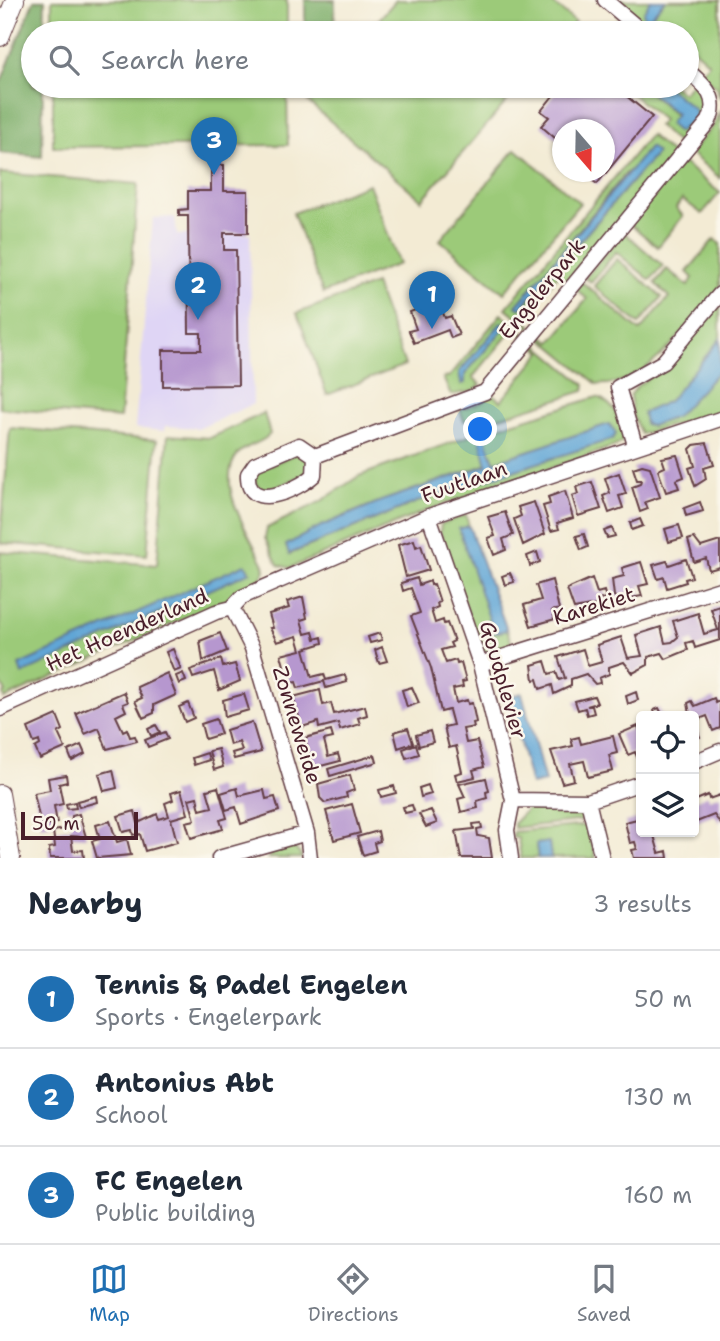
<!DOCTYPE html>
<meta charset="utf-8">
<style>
body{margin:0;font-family:"Shantell Sans",sans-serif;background:#f6f6f7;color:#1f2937}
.controls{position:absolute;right:21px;bottom:21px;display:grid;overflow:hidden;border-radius:7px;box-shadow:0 2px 5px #0004}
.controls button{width:63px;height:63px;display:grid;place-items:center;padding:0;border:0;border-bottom:2px solid #e0e1e3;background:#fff;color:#1f2937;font:35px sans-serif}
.compass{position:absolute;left:552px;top:119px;width:63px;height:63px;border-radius:50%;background:#fff;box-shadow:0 2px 5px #0004;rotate:160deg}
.scale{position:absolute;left:21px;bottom:18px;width:117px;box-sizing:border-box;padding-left:7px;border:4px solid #4a1f2b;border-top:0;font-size:19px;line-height:24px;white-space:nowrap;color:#4a1f2b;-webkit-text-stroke:5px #fbf7ec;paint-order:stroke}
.you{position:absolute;left:481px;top:430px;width:24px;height:24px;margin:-18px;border:5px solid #fff;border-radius:50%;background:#1a73e8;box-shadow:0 0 0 10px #1a73e833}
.badge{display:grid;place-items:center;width:46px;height:46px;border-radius:50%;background:#1f6fb2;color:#fff;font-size:23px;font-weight:700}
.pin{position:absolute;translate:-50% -58px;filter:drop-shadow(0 2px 4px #0008)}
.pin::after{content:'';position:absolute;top:37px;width:24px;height:21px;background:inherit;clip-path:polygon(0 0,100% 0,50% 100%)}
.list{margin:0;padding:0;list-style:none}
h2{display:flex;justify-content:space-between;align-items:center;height:91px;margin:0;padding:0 28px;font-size:30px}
h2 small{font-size:23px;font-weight:400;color:#747a83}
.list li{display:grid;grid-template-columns:46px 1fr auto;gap:21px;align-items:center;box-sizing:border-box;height:98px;padding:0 28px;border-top:2px solid #e0e1e3}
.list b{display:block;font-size:26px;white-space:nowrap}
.list p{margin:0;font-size:23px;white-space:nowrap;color:#747a83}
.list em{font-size:23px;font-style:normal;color:#747a83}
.icon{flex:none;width:38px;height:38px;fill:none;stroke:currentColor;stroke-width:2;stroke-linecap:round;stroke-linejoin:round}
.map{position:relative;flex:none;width:720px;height:858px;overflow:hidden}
.search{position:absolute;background:#fff;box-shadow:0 2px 5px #0004;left:21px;right:21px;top:21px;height:77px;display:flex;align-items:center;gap:18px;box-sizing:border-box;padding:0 24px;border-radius:38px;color:#747a83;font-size:26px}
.sheet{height:385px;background:#fff}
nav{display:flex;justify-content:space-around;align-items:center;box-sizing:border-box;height:98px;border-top:2px solid #e0e1e3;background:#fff;font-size:19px;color:#747a83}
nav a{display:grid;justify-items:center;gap:4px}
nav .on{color:#1f6fb2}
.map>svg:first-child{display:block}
.built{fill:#dfd5f5}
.green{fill:#9cca79;stroke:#737452;stroke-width:2;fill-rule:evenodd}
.forest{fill:#7dae69;stroke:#64664a;stroke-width:2}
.water{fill:#60a6d6;stroke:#556280;stroke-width:2}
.building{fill:#b697cf}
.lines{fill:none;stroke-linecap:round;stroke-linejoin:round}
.minor-casing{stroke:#633e44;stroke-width:17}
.tertiary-casing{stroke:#633e44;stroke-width:20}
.minor{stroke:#fff;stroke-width:14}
.tertiary{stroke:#fff;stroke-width:18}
.labels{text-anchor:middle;stroke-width:5;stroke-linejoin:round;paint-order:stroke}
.street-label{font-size:21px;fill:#4a1f2b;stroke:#fbf7ec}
</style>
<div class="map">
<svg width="720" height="858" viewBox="0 0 720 858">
<rect width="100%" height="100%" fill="#fbf7ec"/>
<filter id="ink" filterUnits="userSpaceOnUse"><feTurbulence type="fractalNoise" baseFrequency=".0143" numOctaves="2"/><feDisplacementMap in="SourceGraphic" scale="14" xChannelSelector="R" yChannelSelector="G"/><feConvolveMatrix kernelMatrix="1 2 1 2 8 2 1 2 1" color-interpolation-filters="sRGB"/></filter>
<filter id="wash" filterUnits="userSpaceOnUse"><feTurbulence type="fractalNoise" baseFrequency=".00686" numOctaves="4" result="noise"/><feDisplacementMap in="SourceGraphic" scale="28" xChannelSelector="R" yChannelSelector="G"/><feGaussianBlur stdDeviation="1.57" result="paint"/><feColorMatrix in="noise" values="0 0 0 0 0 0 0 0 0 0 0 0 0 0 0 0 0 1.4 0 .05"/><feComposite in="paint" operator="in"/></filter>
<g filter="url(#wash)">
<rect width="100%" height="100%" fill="#f3ebd4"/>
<path class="built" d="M175,217L177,235L250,234L253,404L200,428L165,426L164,431L135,428L153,218Z"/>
<path class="green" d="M52,0H287V33H52Z
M396,0H549L575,22L566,33H367Z
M614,0H650L649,19L665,0H720V98L716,87L700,74L709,63L687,43V33H675L659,19L649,29Z
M617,19L634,33L617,30L614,33H605Z
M692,83L702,92L707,110L681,146L658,126L663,120L622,86H642L676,116L695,110L666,86H674L683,93Z
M53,86H287L288,145L53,147Z
M322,86H520L422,200L308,102Z
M720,110V178L690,153L714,125Z
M650,135L673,155L567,282L558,275L522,318L532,326L530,328L506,308ZM657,153L521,309L516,306L626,173Z
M516,149L580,203L504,293L440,240Z
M682,162L720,193L702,214L682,199L676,208L683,216L658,247L630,224Z
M0,173L138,184L120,418L0,408Z
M369,184L399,264L323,293L293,213Z
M624,232L663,266L650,280L616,252L591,282L585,278Z
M714,239L720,244V287C692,320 647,389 597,384L539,336L541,334L551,342L587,299L576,289L582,282L640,331L669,297L655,283L667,269L688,286L693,278L687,272Z
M617,259L662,297L639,324L594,286Z
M375,284L405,365L327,395L297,313Z
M720,303V339L669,401L643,413L651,426L676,417L720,370V412L641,434L633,417L630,396L638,385L668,365Z
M501,314L525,334L523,336L513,329L473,377L481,385L473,391L451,395L443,378L450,376ZM502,322L505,327L464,375L459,372Z
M534,342L585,385L584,391L471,426L469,420L464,421L460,410L483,401L492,394L501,401L542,352L532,344Z
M597,397C613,403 628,424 623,441L615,446L428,510L290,568L278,565L265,538L267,528L320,502L359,476L472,435ZM609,424L616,433L612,439L422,500L290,554L286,546C348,508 420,488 488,464L480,438L484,436L494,462Z
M264,413L270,434C262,444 247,444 238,454C213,484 251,537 264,565L265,570C261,584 239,591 227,604L214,605L4,699L3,694L6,692L0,682V552L157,565L168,435L210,438Z
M10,428L157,440L147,555L0,543Z
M299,452L309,459L308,471L304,475L270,490H261L256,484L255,476L259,470Z
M466,515L469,526L459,529L495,633L507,630L515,652L484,661L440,532L441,524Z
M529,807H571L587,820L514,828V823Z
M588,825L596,858H551L549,842L536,844L538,858H521L518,838H513V832Z
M294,847L303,858H268L274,849Z"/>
<path class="forest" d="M34,0H45L44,33H33V86H43L42,157L0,153V84Z
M305,0H335L334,33H305Z"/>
<path class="water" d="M650,0H665L649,19L645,18L643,13Z
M642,86H666L695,110V118L678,132L669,124L676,114Z
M650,147L657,153L520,309L516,306Z
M502,322L505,327L465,374V383L461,384L459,372Z
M720,339V370L676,417L651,426L645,424L643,413L669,401Z
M609,424L616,433L613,439L422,500L289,554L286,545L319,527L381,501L487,465L480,438L485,435L494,462Z
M469,526L507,630L494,633L459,529Z
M245,564L250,572L22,674L19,665Z
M522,693L545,782L531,785L508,697Z
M549,842L551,858H538L536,844Z"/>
<g id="blocks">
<path class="building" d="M561,86H599L608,93L614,86L652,117L597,184L581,172H605V130H562V144L541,126L549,117L541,111Z
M211,165H224V191H248V233H224V250H236L238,385L163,386V350H201V333H189L188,216H179V210L188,209V191H211Z
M426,300L428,306L439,302L445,318L451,316L459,335L451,338L448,330L414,343L409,331L416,329L410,312L421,308L419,303Z
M707,443L714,465L704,468L706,479L695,486L689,468L695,466L690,449L694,445Z
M677,455L684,477L676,480L679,488L666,492L658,470L665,467L662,458Z
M642,465L650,467L660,497L645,502L648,509L640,512L632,487L640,484L641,480H637L633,468Z
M619,473L626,494L619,496L623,508L609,513L603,496L610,493L605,478Z
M592,482L601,509L578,516L572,496L578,494L576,487Z
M565,491L573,518L557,523L559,529L551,531L543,506L550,504L548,497Z
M534,502L545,534L523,545L514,519L521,516L518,507Z
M700,502L703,511L686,516L684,508Z
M505,512L513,535L503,539L506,550L494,555L488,538L495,536L488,517Z
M640,519L643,526L632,530L630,523Z
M679,525L683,538L669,542L665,529Z
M612,528L615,536L607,538L604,531Z
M584,534L588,547L581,550L576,536Z
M694,538L701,547L720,541V567L709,570L706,558L694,562L688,540Z
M414,540L416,547L421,545L429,570L406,577L398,545Z
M537,552L540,562L530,566L527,556Z
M686,559L692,577L685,579L686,582L667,588L664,577L658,579L653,565L667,561L669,565Z
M641,562L648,584L639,586L642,596L619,600L614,596L612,579L624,576L622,568Z
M510,573L514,582L505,585L502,576Z
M417,578L419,585L430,581L431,585L434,584L440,602L437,603L438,607L431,610L435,623L443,620L444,624L447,623L454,641L450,643L452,647L441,650L446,663L456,660L457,664L461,663L466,681L462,682L463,687L453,689L456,703L467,700L468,704L472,703L476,722L473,723L474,727L463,729L466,743L477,741L484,767L473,770L475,777L457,781L455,774L462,772L456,746L449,748L444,727L453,725L449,710L441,712L431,668L411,616L420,613L411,588L403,591L401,583Z
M592,578L597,593L604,591L606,598L599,600L601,604L574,609L567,589Z
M552,580L559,609L552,611L555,619L531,626L524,605L541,600L536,585Z
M303,597L307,618L301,620L305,634L313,632L315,639L322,637L323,643L304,649L312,677L324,674L326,680L345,675L347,682L326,688L324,681L298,688L296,682L289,683L281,655L301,650L297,636L277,642L270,628H273L269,614L289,608L287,602Z
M720,606V640L695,648L693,641L686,643L688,650L666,659L662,653L648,657V665L633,673L624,662L609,667V674L599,678L600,683L595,684L586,674L571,679V686L554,694L552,685L540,689L537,679L534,680L532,665L545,661L549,674L556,672L559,680L565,678L558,657L583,649L588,666L602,662L597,645L621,637L628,658L642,656L636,635L661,627L665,643L672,642L678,637L673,621L698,613L704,634L718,630L711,609Z
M220,633L227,651L203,661L200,641Z
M380,633L382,640L370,643L368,637Z
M382,647L387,661L379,663L375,650Z
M173,649L181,669L174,672L166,652Z
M221,659L223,667L235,664L240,681L219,690L214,671L193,678L190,670Z
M167,673L176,695L154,705V713L143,718L135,701L142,698L137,687Z
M183,673L186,681L179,684L176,676Z
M412,687L419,703L407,707L402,690Z
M320,690L323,705L331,703L334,714L365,706L367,715L358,718L360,724L340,730L338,723L319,728L318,722L302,727L293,697Z
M124,692L128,702L123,704L126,711L116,716L123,731L127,729L130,737L135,736L137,741L107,749L99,728L85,734L76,713Z
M636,692L638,700L628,704L626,696Z
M244,694L249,710L225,717L223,700Z
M594,696L597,703L587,706H592L594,713L587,715L585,708L578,710L575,701Z
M714,698L716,703L720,701V728L713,731L707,716L694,721V716H685L690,714L688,703L692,701L695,706Z
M188,703L194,718L185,722L179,707Z
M659,708L662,714L649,716L655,714L654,710Z
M57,715L63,730L58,733L65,748L40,759L35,748L40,745L39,741L34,743L28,728Z
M216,719L221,734L205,739L201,724Z
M252,722L261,752L234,759L232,753L242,750L239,742L230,745L226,730Z
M694,722L700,737L694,739Z
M156,725L160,732L151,736L148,729Z
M638,726L641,734L639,762L635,752L628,755L619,734Z
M408,728L413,743L398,748L394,732Z
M331,731L333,738L324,740L326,748L328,757L338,754L340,761L313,768L305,738Z
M430,731L433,742L419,746L416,735Z
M165,732L168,739L148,747L145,740Z
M613,736L617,753L609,755L613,771L588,777L584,761L570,764L574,780L562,783L551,751L573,746L571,739L579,737L581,744Z
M416,744L419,754L406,758L403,749Z
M81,745L85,754L72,761L68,751Z
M218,749L223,767L214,770L209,751Z
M207,753L209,760L194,765L192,758Z
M375,755L377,762L330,776L328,769Z
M113,770L117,788L104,791L99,774Z
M66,775L67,782L59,784L63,804L54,806L57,823L41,826L34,793L50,790L48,778Z
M350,775L354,790L346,793L347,797L325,803L320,798L318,784Z
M486,778L489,791L486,792L487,798L477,801L478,808L461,812L458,799L465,797L459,784Z
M428,785L431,794L421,797L419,788Z
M394,786L396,793L381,797L379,790Z
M218,787L227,818L220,820L223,829L191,838L186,822L195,820L189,799L197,797L200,810L212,807L207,790Z
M237,788L239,796L264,790L266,799L275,797L279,811L241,824L236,807L226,810L221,793Z
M181,790L188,814L171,819L177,842L145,851L140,834L133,835L132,830L123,832L118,816L135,811L138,823L157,814L159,819L169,816L165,803L173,800L171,793Z
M708,795L709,799L720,795V823L714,815L694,823V801Z
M96,796L97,802L79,807L77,801Z
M75,802L76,808L67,809L66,804Z
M352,804L360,833L334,840L326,811Z
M412,805L414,811L405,813L403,807Z
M431,810L437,823L426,827L419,814Z
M79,814L86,837L71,836L73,851L83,850L84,858H50L49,848L55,847L53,831L71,828L72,816Z
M641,818V832H653L659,853L667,851L668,858H634L632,850L637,849L635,842L630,843L625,822Z
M110,821L117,842L127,839L131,855L97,858L92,841L100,839L96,825Z
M481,823L482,828L477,829L478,836L489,838L492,858H461L456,831L474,829L473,824Z
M378,831L380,841L374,843L376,851L363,855L357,837Z"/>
</g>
</g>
<g filter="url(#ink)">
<use href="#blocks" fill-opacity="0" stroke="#633e44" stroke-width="2"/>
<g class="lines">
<g class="minor-casing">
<path id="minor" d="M605,0L644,33
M299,445L315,456L314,475C298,490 246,514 248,474L255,464Z
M635,445L618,387L663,362L720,294
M315,456L485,392L709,121C720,97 704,85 687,70
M429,516L480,664L513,800L507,830L511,858
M232,608L242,597L429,516L720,419
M232,608L252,648L307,833L310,858
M480,664L720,589
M0,709L216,612L232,608
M694,762L720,751
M513,800L588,801L641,783
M588,801L602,858
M219,858L307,833"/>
</g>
<g class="tertiary-casing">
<path id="tertiary" d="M0,37L15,0
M0,794L11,858"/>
</g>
<use href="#minor" class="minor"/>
<use href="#tertiary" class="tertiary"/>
</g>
</g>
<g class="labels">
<g class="street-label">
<text transform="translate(542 289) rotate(-51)" y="7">Engelerpark</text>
<text transform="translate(464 482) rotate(-19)" y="7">Fuutlaan</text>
<text transform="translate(594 606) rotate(-17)" y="7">Karekiet</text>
<text transform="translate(127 630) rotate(-24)" y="7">Het Hoenderland</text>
<text transform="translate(503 680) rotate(74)" y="7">Goudplevier</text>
<text transform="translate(297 725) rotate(73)" y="7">Zonneweide</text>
</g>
</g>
</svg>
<div class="controls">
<button><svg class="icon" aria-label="locate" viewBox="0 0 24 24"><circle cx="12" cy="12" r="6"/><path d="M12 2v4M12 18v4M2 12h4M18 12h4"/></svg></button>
<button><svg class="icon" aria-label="layers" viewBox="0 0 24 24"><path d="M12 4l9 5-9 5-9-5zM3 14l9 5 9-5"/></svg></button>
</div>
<svg class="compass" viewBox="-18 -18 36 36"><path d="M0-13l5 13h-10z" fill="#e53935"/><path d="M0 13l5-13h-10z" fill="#747a83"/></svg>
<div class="scale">50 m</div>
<div class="you"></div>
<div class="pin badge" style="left:432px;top:329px">1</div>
<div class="pin badge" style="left:198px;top:320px">2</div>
<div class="pin badge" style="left:214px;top:175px">3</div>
<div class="search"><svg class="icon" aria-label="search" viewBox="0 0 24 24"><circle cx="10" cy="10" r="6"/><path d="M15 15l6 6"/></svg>Search here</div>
</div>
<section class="sheet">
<h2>Nearby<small>3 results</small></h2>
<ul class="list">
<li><span class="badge">1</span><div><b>Tennis &amp; Padel Engelen</b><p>Sports · Engelerpark</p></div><em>50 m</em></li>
<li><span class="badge">2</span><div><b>Antonius Abt</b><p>School</p></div><em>130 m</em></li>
<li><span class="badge">3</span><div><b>FC Engelen</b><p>Public building</p></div><em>160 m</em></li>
</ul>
</section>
<nav>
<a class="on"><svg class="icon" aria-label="map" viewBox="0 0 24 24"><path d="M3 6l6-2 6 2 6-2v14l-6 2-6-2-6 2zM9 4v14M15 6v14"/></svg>Map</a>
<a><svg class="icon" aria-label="directions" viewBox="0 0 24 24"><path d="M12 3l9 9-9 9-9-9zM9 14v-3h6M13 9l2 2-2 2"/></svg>Directions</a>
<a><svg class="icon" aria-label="saved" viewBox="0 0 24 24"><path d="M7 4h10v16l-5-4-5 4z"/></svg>Saved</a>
</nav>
